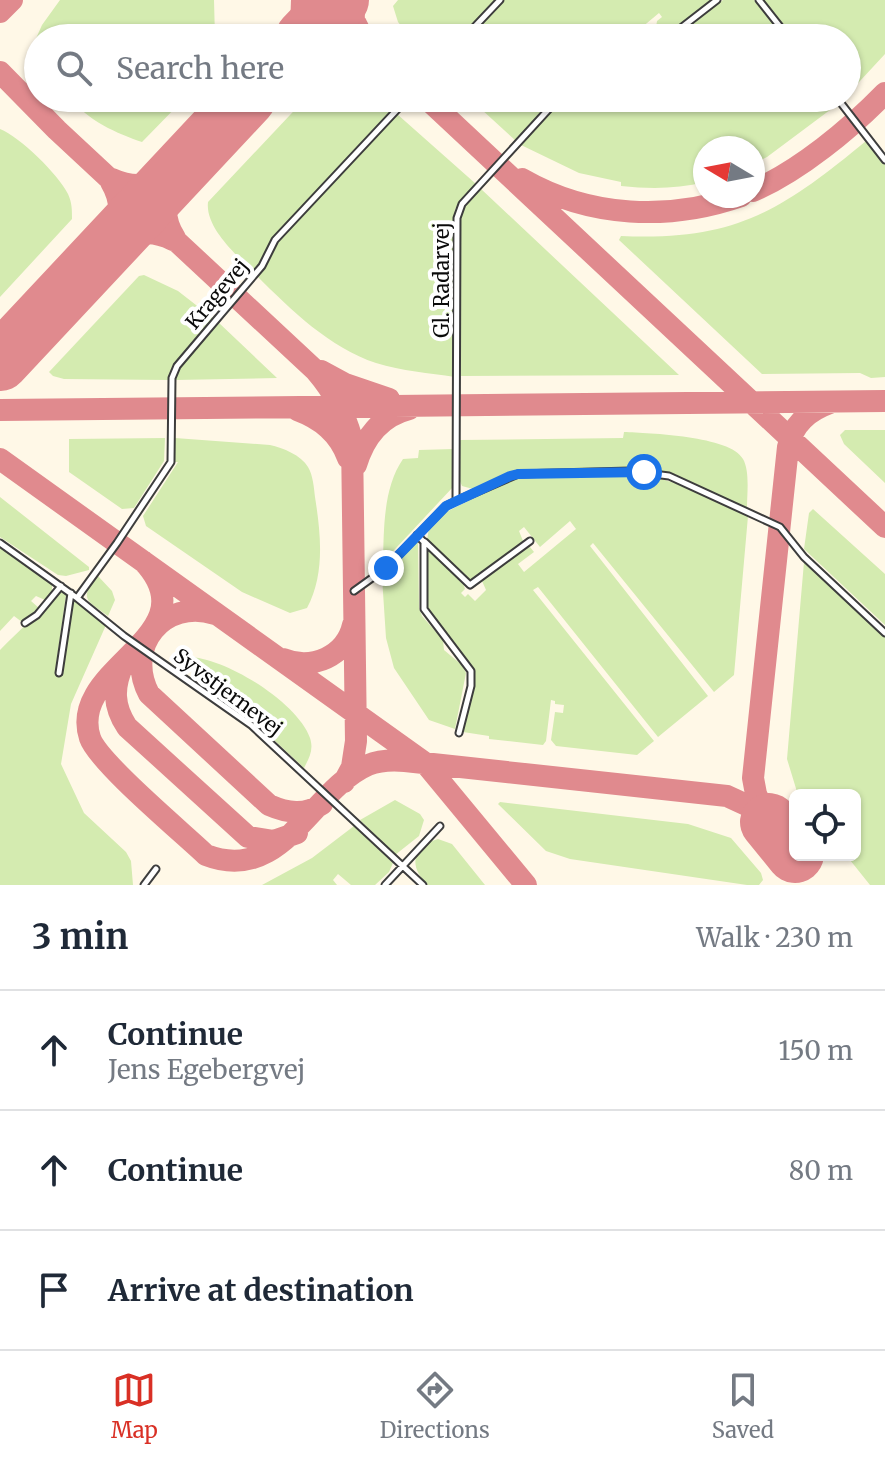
<!DOCTYPE html>
<meta charset="utf-8">
<style>
body{margin:0;font-family:Merriweather,serif;background:#f6f6f7;color:#1f2937}
.controls{position:absolute;right:24px;bottom:24px;display:grid;overflow:hidden;border-radius:12px;box-shadow:0 2px 6px #0004}
.controls button{width:72px;height:72px;display:grid;place-items:center;padding:0;border:0;border-bottom:2px solid #e0e1e3;background:#fff;color:#1f2937;font:40px sans-serif}
.compass{position:absolute;left:693px;top:136px;width:72px;height:72px;border-radius:50%;background:#fff;box-shadow:0 2px 6px #0004;rotate:280deg}
.stop{position:absolute;width:24px;height:24px;margin:-18px;border:6px solid #1a73e8;border-radius:50%;background:#fff}
.stop.end{background:#1a73e8;border-color:#fff;box-shadow:0 2px 8px #0008}
.list{margin:0;padding:0;list-style:none}
h2{display:flex;justify-content:space-between;align-items:center;height:104px;margin:0;padding:0 32px;font-size:34px}
h2 small{font-size:26px;font-weight:400;color:#747a83}
.list li{display:grid;grid-template-columns:52px 1fr auto;gap:24px;align-items:center;box-sizing:border-box;height:120px;padding:0 32px;border-top:2px solid #e0e1e3}
.list b{display:block;font-size:30px;white-space:nowrap}
.list p{margin:0;font-size:26px;white-space:nowrap;color:#747a83}
.list em{font-size:26px;font-style:normal;color:#747a83}
.icon{flex:none;width:44px;height:44px;fill:none;stroke:currentColor;stroke-width:2;stroke-linecap:round;stroke-linejoin:round}
.map{position:relative;flex:none;width:885px;height:885px;overflow:hidden}
.search{position:absolute;background:#fff;box-shadow:0 2px 6px #0004;left:24px;right:24px;top:24px;height:88px;display:flex;align-items:center;gap:20px;box-sizing:border-box;padding:0 28px;border-radius:44px;color:#747a83;font-size:30px}
.sheet{height:464px;background:#fff}
nav{display:flex;justify-content:space-around;align-items:center;box-sizing:border-box;height:112px;border-top:2px solid #e0e1e3;background:#fff;font-size:22px;color:#747a83}
nav a{display:grid;justify-items:center;gap:4px}
nav .on{color:#d93025}
.map>svg:first-child{display:block}
.green{fill:#d4ebb0}
.lines{fill:none;stroke-linecap:round;stroke-linejoin:round}
.taxiway{stroke:#e08a8e;stroke-width:22}
.runway{stroke:#e08a8e;stroke-width:58}
.service-casing{stroke:#3d3d3d;stroke-width:9}
.service{stroke:#fff;stroke-width:5}
.route{stroke:#1a73e8;stroke-width:10}
.labels{text-anchor:middle;stroke-width:8;stroke-linejoin:round;paint-order:stroke}
.street-label{font-size:20px;fill:#0a0a0a;stroke:#fff}
</style>
<div class="map">
<svg width="885" height="885" viewBox="0 0 885 885">
<rect width="100%" height="100%" fill="#fff8e7"/>
<path class="green" d="M60,0H214L215,38H38V48L34,43L42,25Z
M398,0H497L461,38H411L398,22L393,6Z
M503,0H712L666,36L655,33L657,21L662,17L659,13L629,38H468Z
M723,0H754L785,38H675Z
M762,0H885V54L847,95V38H792Z
M71,98H185L142,142C118,134 86,120 71,98Z
M306,98H376L393,111L274,237L263,261L253,272C237,255 205,228 208,202Z
M469,98H557L516,141Z
M564,98H833L838,104L767,157L753,164V148H705V182C677,189 650,189 621,186V182L579,173L521,145Z
M397,114L476,184L455,209L454,219L455,377C429,373 402,371 376,363C330,348 291,310 257,276L269,261L277,241Z
M0,129C20,137 58,174 68,194C72,203 72,209 72,219L0,297Z
M866,141L885,164V377L871,378L860,373L762,374L619,240L621,236C735,241 781,211 866,141Z
M480,188L679,375L461,376L459,220L462,208Z
M144,275L178,291L214,319L174,366L170,380L64,379L53,376L49,372L139,276Z
M218,322L277,378L175,380L177,369Z
M845,430H885V483L844,444L840,435Z
M624,432C648,433 731,436 743,459C750,471 747,494 747,508L674,474L651,469L516,471L473,489L462,486L459,479V440L623,438Z
M165,438L164,461L134,508L122,509L69,472V439Z
M175,438L270,445C283,448 301,455 308,467C313,475 314,488 315,497C321,535 325,574 307,608L290,613L242,592L146,526L143,516L178,462H174Z
M454,449L453,487L383,562C384,529 383,488 403,459L418,458L419,450Z
M639,475C678,479 713,500 748,516L734,675L714,692L593,543L590,546L708,696L658,737L538,587L533,590L654,741L637,755L556,746L551,740L555,712L563,713L564,705L555,704V701L551,700L546,741L543,745L489,739V736L463,732L475,676L469,663L431,613L427,605V546L463,583L465,589L461,593L465,597L468,594L475,601L486,590L482,581L526,548L530,547L534,552L518,564L524,572L576,529L570,521L540,547L524,527L519,531L523,541L520,545L471,579H467L427,540L429,528L442,514L511,480L519,477Z
M0,497L89,567V570L66,576L58,575L0,537Z
M813,509L885,574V625L804,549L809,513Z
M414,542H418L419,608L422,616L443,640L444,650L462,665L466,673L455,729L429,720L394,668L386,638L382,577Z
M0,547L52,583V591L45,600L36,596L31,601L39,608L22,622L14,616L0,631Z
M804,562L885,636V885H870L846,855H855V795H798L787,759Z
M98,576L112,591L115,600L108,616C87,601 78,599 98,576Z
M62,592L66,595L55,672L60,676L73,599L106,625L71,704L61,764L84,813L126,852L131,861L133,885H0V650C19,630 39,614 57,594Z
M188,657C225,657 298,703 310,738C314,750 309,758 304,768L208,678L178,663Z
M395,800L420,814L424,820L419,836L395,855L360,820Z
M500,802L688,824L731,838L761,873L763,880L759,885H747L570,859L546,851L498,804Z
M354,826L393,863L389,872L375,885H351L338,874L333,880L337,885H262L312,858Z
M438,839L452,844L485,885H428C408,867 412,846 438,839Z"/>
<g class="lines">
<path class="taxiway" d="M321,0L362,38
M353,0L354,20L362,36
M0,12L12,0
M296,38L301,29L302,0
M310,38C327,28 342,30 359,37
M0,72L57,130L316,371C334,392 344,412 352,439L356,741L352,767L344,782
M426,98L885,527
M112,179C138,191 158,184 181,169
M522,179C590,218 669,221 741,196
M753,191C799,171 850,129 885,93
M175,238C160,215 165,191 180,170
M106,250C127,234 148,227 173,240
M104,252C119,229 126,207 111,182
M0,344L50,309
M321,371L345,384L389,399
M0,410L885,401
M297,410C321,419 339,433 348,458
M0,459L425,763L526,885
M356,465C364,438 381,416 409,409
M143,561C214,636 66,666 90,738C98,762 183,833 206,855C283,885 311,790 368,765C380,760 393,760 405,761L727,796L753,808L769,822
M215,614C164,598 124,646 149,694L269,805C287,813 305,816 322,804
M283,659C312,671 346,656 353,625
M123,665C113,687 113,706 127,727L248,837L274,841L297,833
M766,816L756,794L753,778L788,447C793,424 808,411 830,403"/>
<path class="runway" d="M304,38L340,0
M0,362L247,98
M769,822L795,854"/>
<g class="service-casing">
<path id="service" d="M759,0L789,38
M464,38L500,0
M632,38H642
M668,38L717,0
M837,98L885,160
M456,501L518,474L630,471L669,476L780,527L804,557L885,633
M417,535L424,542V609L471,671V686L459,733
M425,542L470,585L530,541
M0,543L77,598L124,636L251,725L423,885
M354,591L386,568L446,506L456,501L457,218L462,204L559,98
M77,598L117,543L171,462L172,378L177,366L262,266L275,240L408,98
M25,623L37,615L61,586
M59,673L71,593
M144,885L156,869
M385,885L440,826"/>
</g>
<use href="#service" class="service"/>
</g>
<g class="lines">
<path class="route" d="M386,568L446,506L510,476L518,474L644,472"/>
</g>
<g class="labels">
<g class="street-label">
<text transform="translate(442 280) rotate(-90)" y="7">Gl. Radarvej</text>
<text transform="translate(217 294) rotate(-50)" y="7">Kragevej</text>
<text transform="translate(228 692) rotate(37)" y="7">Syvstjernevej</text>
</g>
</g>
</svg>
<div class="controls">
<button><svg class="icon" aria-label="locate" viewBox="0 0 24 24"><circle cx="12" cy="12" r="6"/><path d="M12 2v4M12 18v4M2 12h4M18 12h4"/></svg></button>
</div>
<svg class="compass" viewBox="-18 -18 36 36"><path d="M0-13l5 13h-10z" fill="#e53935"/><path d="M0 13l5-13h-10z" fill="#747a83"/></svg>
<div class="stop" style="left:644px;top:472px"></div>
<div class="stop end" style="left:386px;top:568px"></div>
<div class="search"><svg class="icon" aria-label="search" viewBox="0 0 24 24"><circle cx="10" cy="10" r="6"/><path d="M15 15l6 6"/></svg>Search here</div>
</div>
<section class="sheet">
<h2>3 min<small>Walk · 230 m</small></h2>
<ul class="list">
<li><svg class="icon" aria-label="ahead" viewBox="0 0 24 24"><path d="M12 20V5M6 11l6-6 6 6"/></svg><div><b>Continue</b><p>Jens Egebergvej</p></div><em>150 m</em></li>
<li><svg class="icon" aria-label="ahead" viewBox="0 0 24 24"><path d="M12 20V5M6 11l6-6 6 6"/></svg><div><b>Continue</b></div><em>80 m</em></li>
<li><svg class="icon" aria-label="arrive" viewBox="0 0 24 24"><path d="M6 21V4h12l-3 4 3 4H6"/></svg><div><b>Arrive at destination</b></div></li>
</ul>
</section>
<nav>
<a class="on"><svg class="icon" aria-label="map" viewBox="0 0 24 24"><path d="M3 6l6-2 6 2 6-2v14l-6 2-6-2-6 2zM9 4v14M15 6v14"/></svg>Map</a>
<a><svg class="icon" aria-label="directions" viewBox="0 0 24 24"><path d="M12 3l9 9-9 9-9-9zM9 14v-3h6M13 9l2 2-2 2"/></svg>Directions</a>
<a><svg class="icon" aria-label="saved" viewBox="0 0 24 24"><path d="M7 4h10v16l-5-4-5 4z"/></svg>Saved</a>
</nav>
